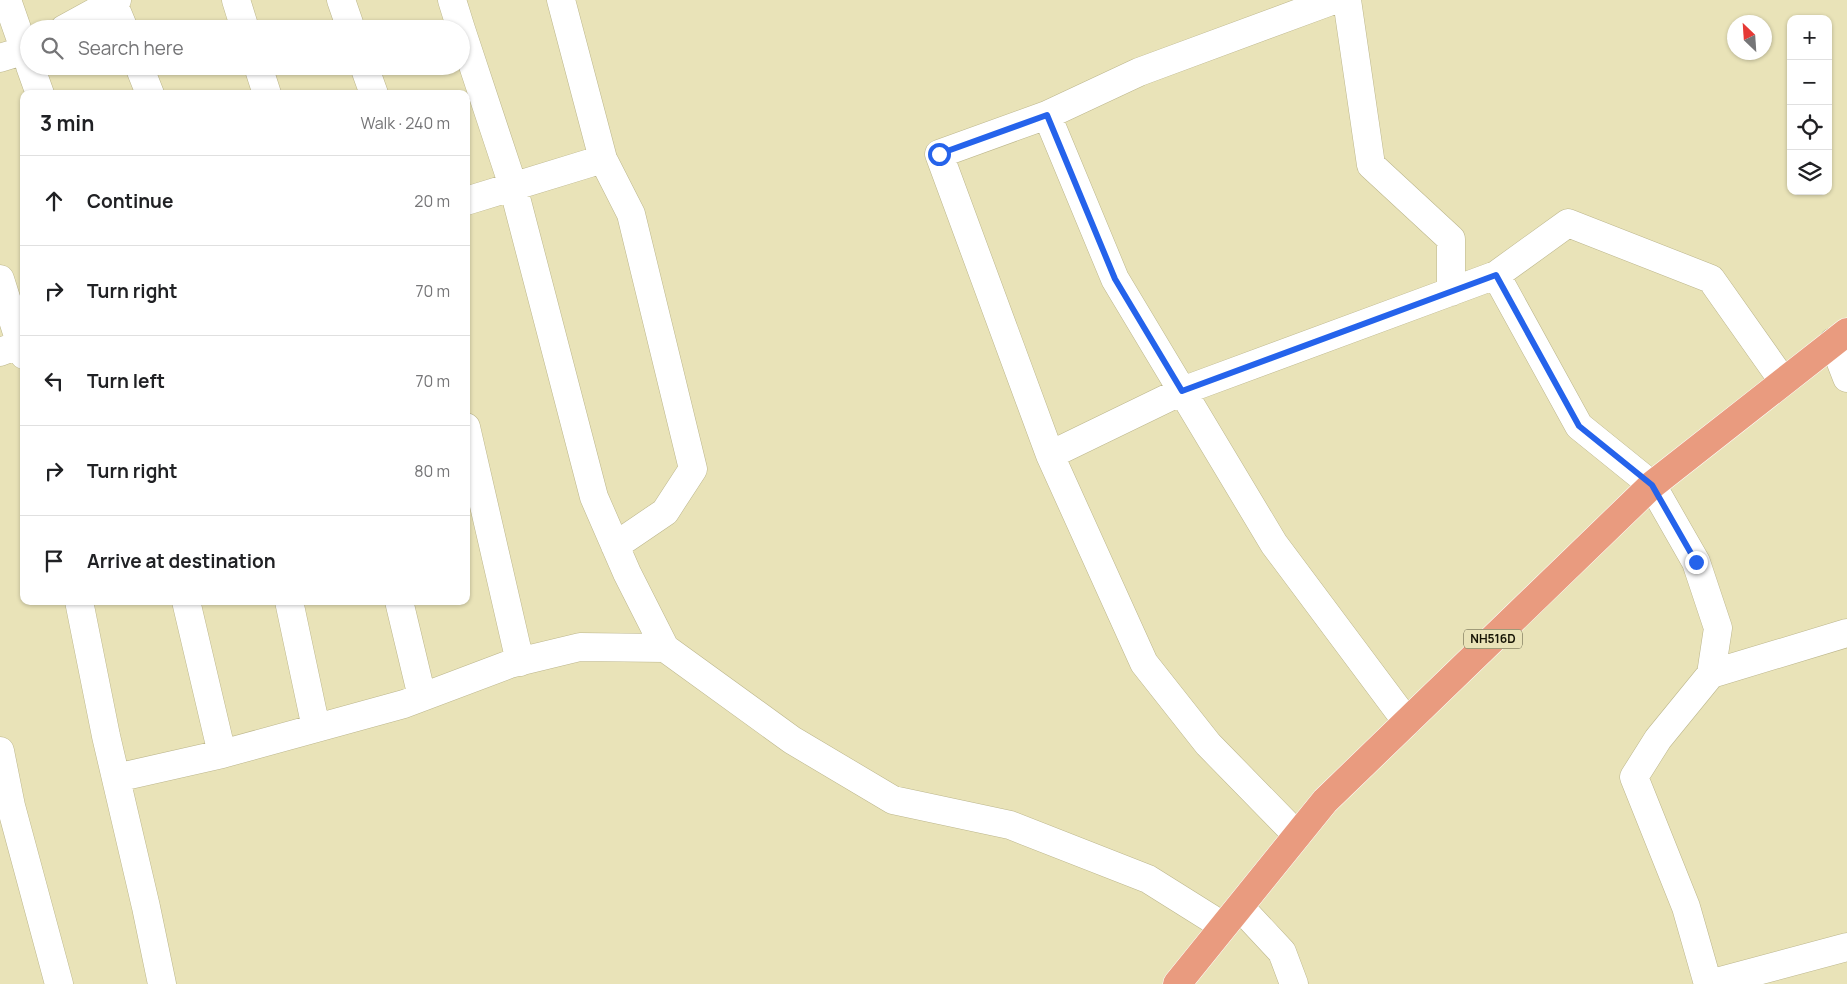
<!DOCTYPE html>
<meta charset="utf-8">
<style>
body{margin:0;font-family:Manrope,sans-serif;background:#f2f2f2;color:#202124}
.controls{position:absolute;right:15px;top:15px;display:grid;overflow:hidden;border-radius:10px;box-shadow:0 1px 4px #0004}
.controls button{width:45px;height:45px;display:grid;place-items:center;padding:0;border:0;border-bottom:1px solid #e0e0e0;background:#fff;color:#202124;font:25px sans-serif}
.compass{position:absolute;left:1727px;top:15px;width:45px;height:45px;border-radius:50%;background:#fff;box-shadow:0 1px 4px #0004;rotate:335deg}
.stop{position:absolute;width:15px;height:15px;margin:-11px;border:4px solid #2563eb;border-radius:50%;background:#fff}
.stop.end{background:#2563eb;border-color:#fff;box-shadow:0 1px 5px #0008}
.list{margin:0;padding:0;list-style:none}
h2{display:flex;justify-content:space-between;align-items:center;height:65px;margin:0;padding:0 20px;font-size:21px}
h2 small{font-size:16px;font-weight:400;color:#757577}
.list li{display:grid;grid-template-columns:32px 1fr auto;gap:15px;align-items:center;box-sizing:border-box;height:90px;padding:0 20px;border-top:1px solid #e0e0e0}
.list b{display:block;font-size:19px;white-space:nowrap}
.list em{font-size:16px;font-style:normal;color:#757577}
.icon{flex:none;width:28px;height:28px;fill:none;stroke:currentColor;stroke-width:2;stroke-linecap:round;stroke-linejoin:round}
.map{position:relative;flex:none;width:1847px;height:984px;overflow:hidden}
.search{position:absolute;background:#fff;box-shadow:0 1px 4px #0004;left:20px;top:20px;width:450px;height:55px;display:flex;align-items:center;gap:12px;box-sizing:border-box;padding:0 18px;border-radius:28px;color:#757577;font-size:19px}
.panel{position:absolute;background:#fff;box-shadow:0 1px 4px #0004;left:20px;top:90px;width:450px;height:515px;border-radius:10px}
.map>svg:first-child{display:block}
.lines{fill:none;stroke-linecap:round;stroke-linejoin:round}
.minor-casing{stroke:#bcb68c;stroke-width:29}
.highway-casing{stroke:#fff;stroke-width:29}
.minor{stroke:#fff;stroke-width:28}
.highway{stroke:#e99b7f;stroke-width:28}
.route{stroke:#2563eb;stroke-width:6}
.labels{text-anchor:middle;stroke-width:4.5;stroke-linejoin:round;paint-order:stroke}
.shield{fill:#e9e3b8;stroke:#56533b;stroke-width:1}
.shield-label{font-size:12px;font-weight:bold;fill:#171506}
</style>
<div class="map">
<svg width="1847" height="984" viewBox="0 0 1847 984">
<rect width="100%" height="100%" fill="#e9e3b8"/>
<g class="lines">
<g class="minor-casing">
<path id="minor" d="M7,0L29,63
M112,0L124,29
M236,0L245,29
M341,0L351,29
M452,0L461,29
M561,0L603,159L631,214L693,469L665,512L615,546
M1347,0L1371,165L1451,239V292
M64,29L117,0
M461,29L513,186L594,497L627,573L665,648L792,740L893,800L1010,825L1148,879L1223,926
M0,58L29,49
M30,66L40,94
M139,66L150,94
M258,66L267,94
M364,66L374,94
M1047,115L1115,279L1274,544L1407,722
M466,201L603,159
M1496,275L1568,223L1711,279L1783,381
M0,279L24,355
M1833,342L1847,378
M0,352L24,343
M466,427L520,662
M1050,455L1182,391L1496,275L1579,426L1652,485L1696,562L1718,628L1711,674L1658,739L1634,777L1686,907L1708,984
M79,601L106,736L146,907L162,984
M186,601L222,754
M289,601L316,728
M399,601L422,697
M1711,674L1847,633
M0,751L11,806L59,984
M116,778L222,754L404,704L510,664L580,647L665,648
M1297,835L1208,744L1144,663L1050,455L939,154L1047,115L1139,72L1334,0
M1240,907L1282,952L1294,984
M1709,984L1847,947"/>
</g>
<g class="highway-casing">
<path id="highway" d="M1177,984L1325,801L1652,485L1847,332"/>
</g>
<use href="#minor" class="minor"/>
<use href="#highway" class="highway"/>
</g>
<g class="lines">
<path class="route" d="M939,154L1047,115L1115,279L1182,391L1496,275L1579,426L1652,485L1696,562"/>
</g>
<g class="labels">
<rect class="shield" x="1464" y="629.5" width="58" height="19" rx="4"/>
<g class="shield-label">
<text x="1493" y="643">NH516D</text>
</g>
</g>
</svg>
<div class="controls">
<button>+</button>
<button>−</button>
<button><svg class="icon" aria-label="locate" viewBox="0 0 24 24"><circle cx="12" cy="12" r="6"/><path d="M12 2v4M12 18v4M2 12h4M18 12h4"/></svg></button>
<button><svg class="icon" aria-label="layers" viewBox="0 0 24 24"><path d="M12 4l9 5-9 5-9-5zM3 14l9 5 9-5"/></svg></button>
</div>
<svg class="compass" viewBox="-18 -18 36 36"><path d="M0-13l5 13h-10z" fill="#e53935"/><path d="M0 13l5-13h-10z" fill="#757577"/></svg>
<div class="stop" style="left:939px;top:154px"></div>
<div class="stop end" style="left:1696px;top:562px"></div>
<div class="search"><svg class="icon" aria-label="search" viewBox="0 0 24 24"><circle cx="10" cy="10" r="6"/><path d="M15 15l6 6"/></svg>Search here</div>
<section class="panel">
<h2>3 min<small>Walk · 240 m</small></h2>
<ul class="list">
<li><svg class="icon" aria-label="ahead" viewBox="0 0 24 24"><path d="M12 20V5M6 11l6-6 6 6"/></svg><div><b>Continue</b></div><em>20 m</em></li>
<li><svg class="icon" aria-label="right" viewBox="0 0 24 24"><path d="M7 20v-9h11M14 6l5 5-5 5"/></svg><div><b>Turn right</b></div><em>70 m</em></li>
<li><svg class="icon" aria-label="left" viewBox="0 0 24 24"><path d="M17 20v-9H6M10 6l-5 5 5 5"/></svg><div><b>Turn left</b></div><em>70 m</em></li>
<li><svg class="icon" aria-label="right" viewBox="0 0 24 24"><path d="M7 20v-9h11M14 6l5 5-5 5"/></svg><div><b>Turn right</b></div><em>80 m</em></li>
<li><svg class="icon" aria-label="arrive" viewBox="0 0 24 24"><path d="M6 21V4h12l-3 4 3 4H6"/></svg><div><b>Arrive at destination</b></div></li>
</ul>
</section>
</div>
